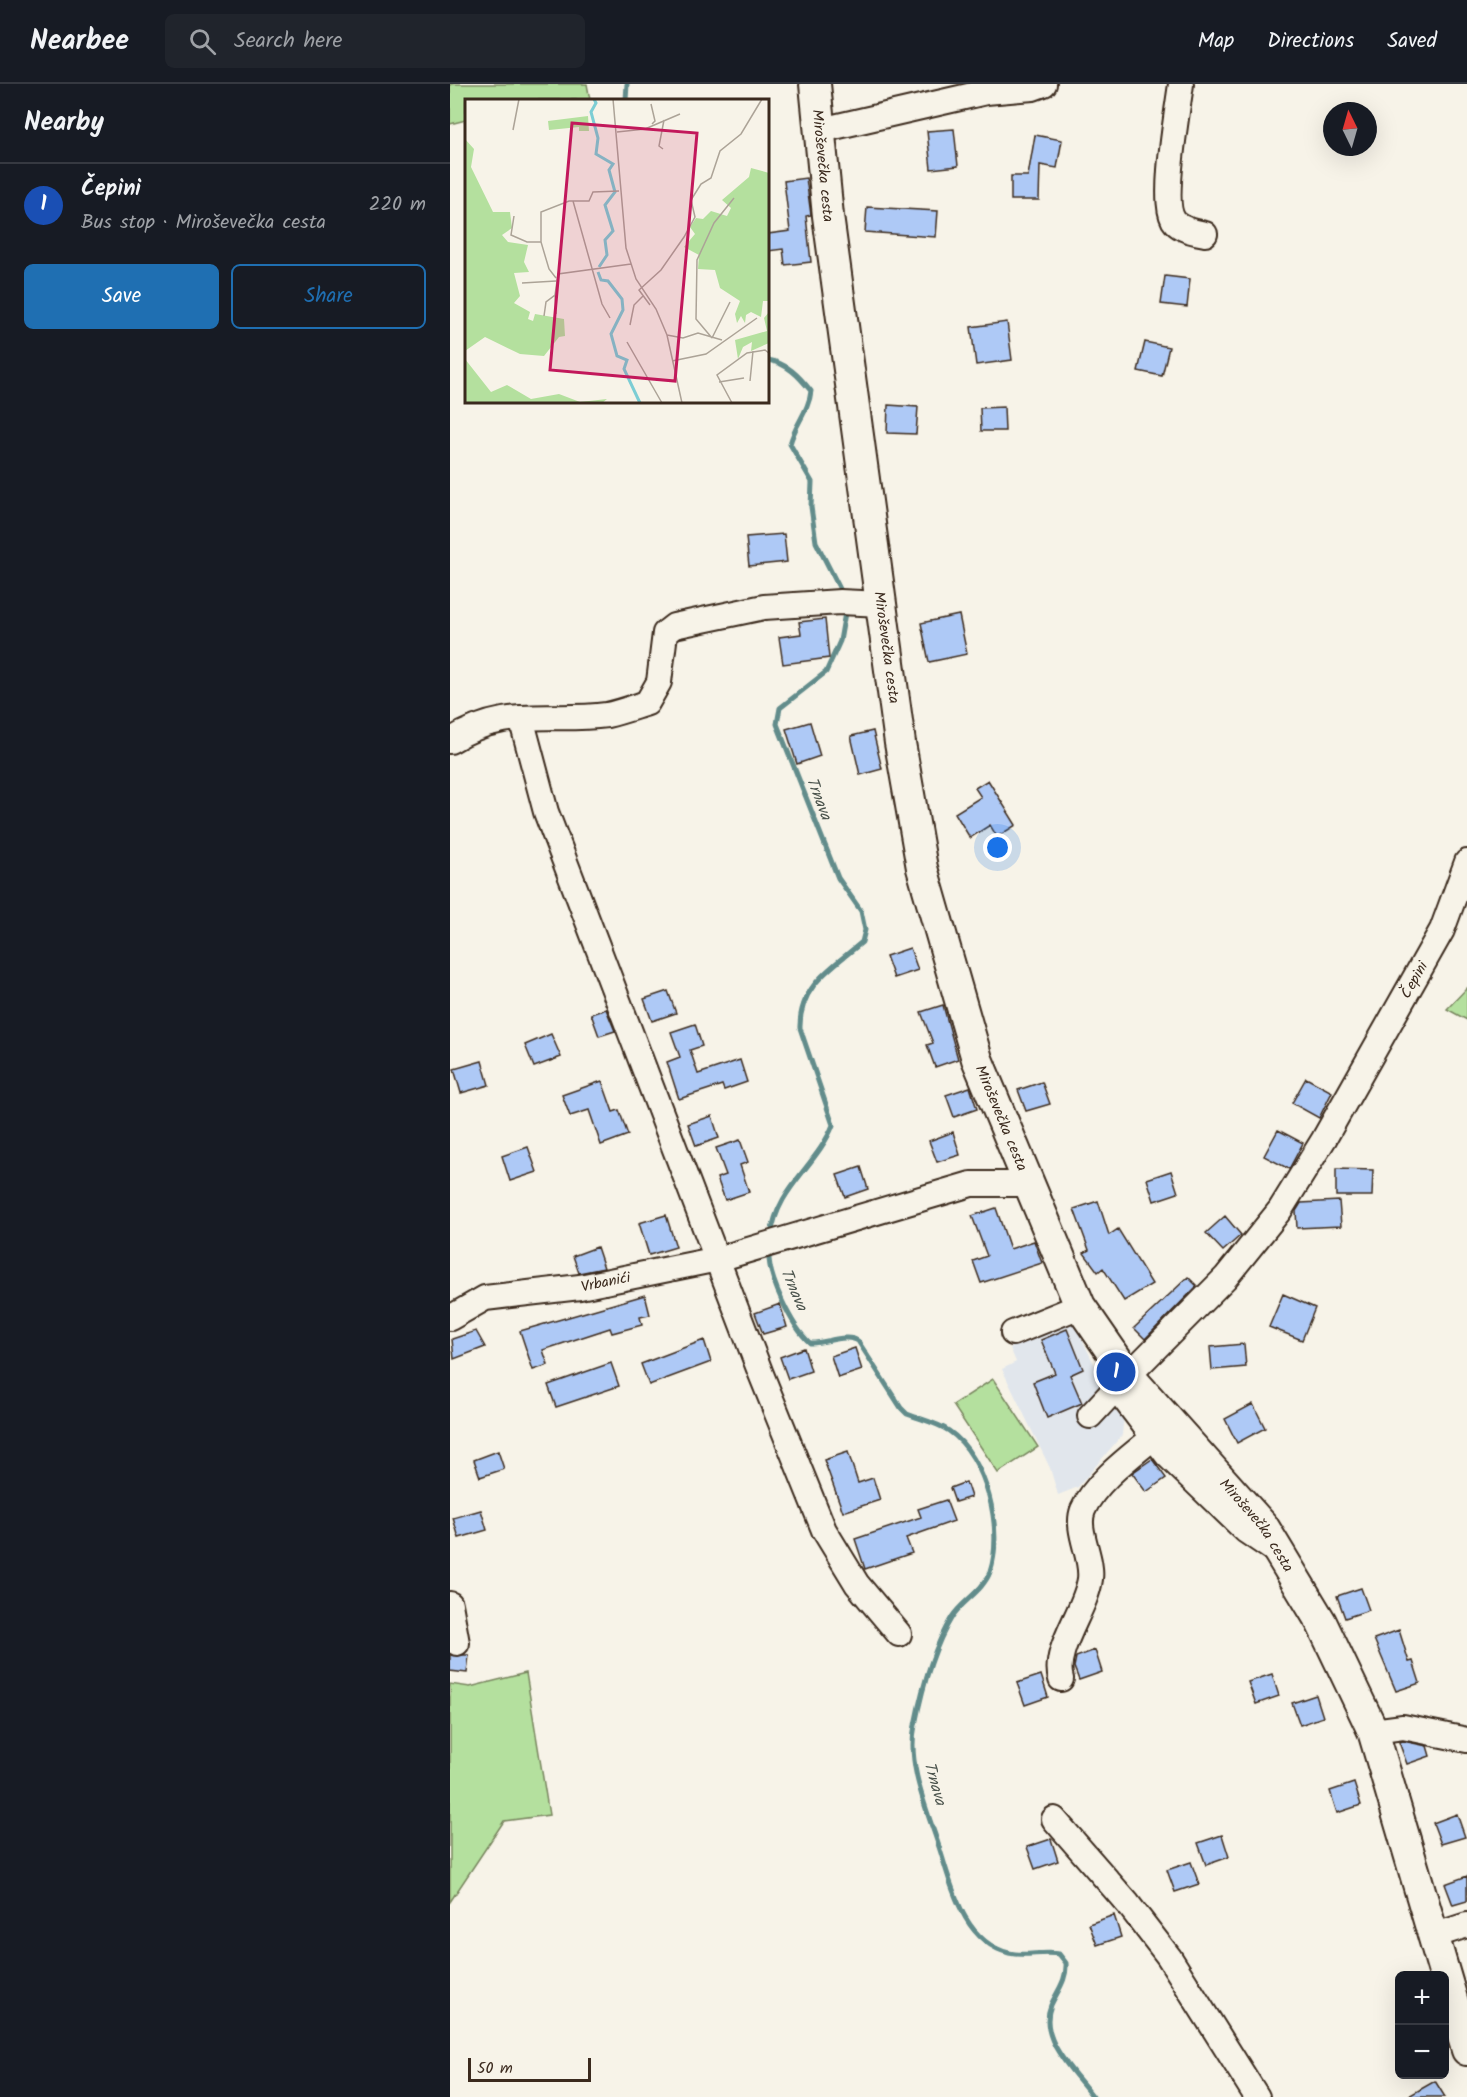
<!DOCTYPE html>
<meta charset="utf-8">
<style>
body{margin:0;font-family:Kalam,sans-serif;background:#20242c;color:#f1f3f6}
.controls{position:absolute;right:18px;bottom:18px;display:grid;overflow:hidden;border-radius:9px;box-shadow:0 6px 24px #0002}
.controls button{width:54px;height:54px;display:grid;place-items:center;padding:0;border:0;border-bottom:2px solid #363941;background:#171b24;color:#f1f3f6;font:30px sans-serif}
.compass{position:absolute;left:873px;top:18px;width:54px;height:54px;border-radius:50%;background:#171b24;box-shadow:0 6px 24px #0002;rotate:355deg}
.scale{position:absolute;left:18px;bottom:15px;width:123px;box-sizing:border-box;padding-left:6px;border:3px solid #3b2a1e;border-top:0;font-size:16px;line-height:21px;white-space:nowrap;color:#3b2a1e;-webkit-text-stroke:4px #f7f3e8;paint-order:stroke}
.you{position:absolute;left:548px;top:764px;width:21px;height:21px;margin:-15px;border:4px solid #fff;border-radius:50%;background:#1a73e8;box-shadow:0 0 0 9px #1a73e833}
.badge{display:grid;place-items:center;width:39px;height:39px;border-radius:50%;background:#1f6fb2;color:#fff;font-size:20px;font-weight:700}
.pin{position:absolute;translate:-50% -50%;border:3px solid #fff;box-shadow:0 2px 6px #0006}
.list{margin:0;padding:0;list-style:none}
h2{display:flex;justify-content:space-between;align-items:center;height:78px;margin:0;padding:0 24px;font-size:26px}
h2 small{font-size:20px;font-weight:400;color:#9ea1a6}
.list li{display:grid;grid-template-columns:39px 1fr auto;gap:18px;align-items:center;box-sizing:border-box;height:84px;padding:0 24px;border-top:2px solid #363941}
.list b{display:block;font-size:22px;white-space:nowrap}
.list p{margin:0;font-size:20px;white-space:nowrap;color:#9ea1a6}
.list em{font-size:20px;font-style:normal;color:#9ea1a6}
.actions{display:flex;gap:12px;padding:18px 24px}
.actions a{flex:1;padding:14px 0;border:2px solid #1f6fb2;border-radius:9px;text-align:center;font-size:21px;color:#1f6fb2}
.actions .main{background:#1f6fb2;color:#fff}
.icon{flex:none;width:33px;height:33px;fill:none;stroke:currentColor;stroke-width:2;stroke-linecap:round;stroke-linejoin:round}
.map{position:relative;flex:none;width:1017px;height:2013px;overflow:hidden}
header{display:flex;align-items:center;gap:36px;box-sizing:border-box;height:84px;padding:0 30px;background:#171b24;border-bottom:2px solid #363941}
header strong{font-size:28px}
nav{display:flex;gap:33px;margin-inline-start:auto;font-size:21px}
.search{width:420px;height:54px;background:#20242c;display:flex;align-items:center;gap:15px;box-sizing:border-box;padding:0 21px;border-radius:9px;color:#9ea1a6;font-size:22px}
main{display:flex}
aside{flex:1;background:#171b24}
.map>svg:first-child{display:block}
.built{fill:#e1e6ec}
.green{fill:#b4e09e;stroke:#78855e;stroke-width:1.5}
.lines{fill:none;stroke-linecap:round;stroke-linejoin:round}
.stream{stroke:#628c8b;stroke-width:5}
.building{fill:#aec9f6;stroke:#3b2a1e;stroke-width:1.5}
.minor-casing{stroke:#3b2a1e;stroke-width:28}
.major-casing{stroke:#3b2a1e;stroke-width:34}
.minor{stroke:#f7f3e8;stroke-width:24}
.major{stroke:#f7f3e8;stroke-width:30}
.labels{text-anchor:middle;stroke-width:4.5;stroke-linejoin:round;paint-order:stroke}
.street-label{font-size:15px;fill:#3b2a1e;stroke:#f7f3e8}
.water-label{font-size:16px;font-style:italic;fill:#4b534c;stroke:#f7f3e8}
.inset-river{fill:none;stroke:#7ccdd4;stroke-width:3}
.inset-road{fill:none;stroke:#aca397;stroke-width:1.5}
.view{fill:#c2185b;fill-opacity:0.15;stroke:#c2185b;stroke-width:3}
.inset-edge{fill:none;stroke:#3b2a1e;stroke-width:3}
</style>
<header>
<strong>Nearbee</strong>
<div class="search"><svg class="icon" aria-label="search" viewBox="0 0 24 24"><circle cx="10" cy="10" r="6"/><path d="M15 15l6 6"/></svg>Search here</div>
<nav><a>Map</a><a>Directions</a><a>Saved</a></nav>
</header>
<main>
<aside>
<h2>Nearby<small></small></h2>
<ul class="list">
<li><span class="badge" style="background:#1a4fb4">1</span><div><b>Čepini</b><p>Bus stop · Miroševečka cesta</p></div><em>220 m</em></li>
</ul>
<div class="actions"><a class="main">Save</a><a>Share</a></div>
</aside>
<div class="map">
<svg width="1017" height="2013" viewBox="0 0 1017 2013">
<rect width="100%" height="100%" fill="#f7f3e8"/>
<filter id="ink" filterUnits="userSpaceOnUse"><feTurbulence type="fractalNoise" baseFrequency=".0167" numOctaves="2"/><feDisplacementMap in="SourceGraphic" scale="12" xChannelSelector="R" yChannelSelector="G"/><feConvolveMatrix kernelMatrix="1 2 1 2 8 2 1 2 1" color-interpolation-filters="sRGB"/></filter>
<g filter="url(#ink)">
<path class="built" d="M624,1239L651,1294L674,1331L672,1351L628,1403L608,1411L600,1384L552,1285L566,1278L560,1264Z"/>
<path class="green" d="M0,0H137L140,16H16V36L0,40Z
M1017,904V936L997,925Z
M543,1295L588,1363L548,1389L503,1321Z
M76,1589L99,1731L54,1737L0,1818V1600L20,1603Z"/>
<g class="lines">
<path class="stream" d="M176,16L177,0
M318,276C337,279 349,292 361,307C359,327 345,340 340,360L362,398L361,423L366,458L393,511
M321,1153C326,1104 367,1082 383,1041L350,944C349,901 383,883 412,858L415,846L411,827L388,794L327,640L330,624L376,588L390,557L396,523
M319,1168C317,1192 342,1243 360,1259C374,1260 396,1249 408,1257L451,1324L457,1330C470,1335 487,1339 499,1347C537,1373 554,1447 540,1488C533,1507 512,1517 502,1533C483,1564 472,1605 465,1641C456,1682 479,1730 491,1769C503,1807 515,1858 559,1869C575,1873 592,1867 609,1870L616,1879C617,1896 608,1906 601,1921C587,1955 625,1988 643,2013"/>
</g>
<path class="building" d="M504,45L508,82L481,85L477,47Z
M585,51L612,56L607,84L590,81L589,116H561V92H578Z
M356,94L361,131L356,132L361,178L335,181L333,165L318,167V150L340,147L334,97Z
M417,123L488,127L486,153L415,148Z
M715,192L740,195L737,223L711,220Z
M557,238L562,276L526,281L521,243Z
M695,258L719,263L712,292L688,287Z
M438,321L468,323L466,350L437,349Z
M554,323L555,347H531L530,324Z
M334,450L337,478L299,482L296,453Z
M509,531L517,570L479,578L471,539Z
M375,535L379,574L333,580L329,553L351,550L349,538Z
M360,638L370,672L347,680L336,645Z
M423,647L432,685L410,691L401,652Z
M538,696L566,741L547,753L540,741L520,754L505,729L531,713L525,704Z
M460,864L468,886L444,894L436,872Z
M218,907L226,929L202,937L194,915Z
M493,921L508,975L485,983L477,961L483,959L471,928Z
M156,925L165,947L149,952L141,930Z
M245,940L252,962L240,966L248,990L290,976L297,998L274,1006L272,1001L229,1015L217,978L230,973L221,948Z
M101,950L111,973L84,983L75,961Z
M32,977L39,1001L11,1009L4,985Z
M856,994L882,1008L869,1034L842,1019Z
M152,997L163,1028L169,1026L178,1051L151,1061L139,1026L120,1032L112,1011Z
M592,998L600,1020L576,1027L568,1006Z
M520,1003L527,1025L504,1033L496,1011Z
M262,1032L269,1054L246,1062L238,1040Z
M828,1046L853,1059L839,1085L814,1072Z
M503,1048L510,1071L487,1078L479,1057Z
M290,1056L298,1078L290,1081L299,1108L275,1116L267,1094L276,1091L266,1064Z
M78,1063L87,1088L60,1097L52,1072Z
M411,1083L418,1105L395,1113L387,1091Z
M886,1085L923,1086L922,1112H886Z
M721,1087L728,1109L704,1117L697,1095Z
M648,1117L659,1151L668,1145L702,1200L674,1217L653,1184L648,1188L634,1169L639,1166L624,1125Z
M889,1117L891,1142L847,1144L846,1127L851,1119Z
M546,1124L560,1165L584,1157L592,1179L531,1199L523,1177L537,1172L522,1132Z
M216,1131L226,1163L199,1171L189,1139Z
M775,1132L791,1151L773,1167L756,1149Z
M147,1163L154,1184L129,1189L123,1172Z
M738,1193L747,1202L695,1255L684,1244Z
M833,1210L865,1224L852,1256L819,1243Z
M195,1211L200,1231L190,1233L192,1241L162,1249L160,1244L93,1266L98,1281L83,1286L70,1247Z
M330,1220L337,1243L313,1250L305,1229Z
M617,1245L633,1285L620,1291L632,1319L597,1334L583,1298L605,1289L591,1256Z
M26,1247L35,1263L4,1275L2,1255Z
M254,1256L261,1278L199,1301L191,1280Z
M794,1260L796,1283L762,1286L760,1263Z
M354,1264L361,1287L338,1295L330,1273Z
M405,1264L412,1286L388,1294L381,1272Z
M161,1279L169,1302L106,1323L98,1301Z
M803,1320L815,1344L787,1359L775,1335Z
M48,1367L54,1385L30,1393L24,1376Z
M398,1368L408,1399L423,1394L430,1416L393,1428L374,1376Z
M702,1375L716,1394L696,1408L682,1389Z
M516,1398L521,1413L505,1418L500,1404Z
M496,1416L504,1437L456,1454L462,1469L415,1485L405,1455L471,1433L468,1425Z
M31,1426L37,1446L9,1454L3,1434Z
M911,1504L919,1526L895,1534L887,1512Z
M949,1546L959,1578L963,1577L970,1599L946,1607L924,1555Z
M645,1566L652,1588L629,1596L624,1583L626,1573Z
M0,1571H19L17,1589L0,1587Z
M822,1590L829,1612L806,1620L798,1598Z
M591,1591L598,1613L575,1621L567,1599Z
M866,1611L873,1633L850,1641L842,1619Z
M953,1657L977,1662L980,1672L957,1680L949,1658Z
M904,1699L911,1721L887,1729L880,1707Z
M1007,1730L1015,1753L991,1760L983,1739Z
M772,1751L779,1773L756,1781L748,1759Z
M601,1755L608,1777L585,1785L577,1763Z
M741,1778L749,1800L725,1808L717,1786Z
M1017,1792V1817L1003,1821L995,1800Z
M664,1831L671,1853L647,1861L639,1840Z
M985,1997L995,2013H957Z"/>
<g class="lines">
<g class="minor-casing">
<g id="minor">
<path d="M731,0C728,24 710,122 725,138C732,146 745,148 755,150"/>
<path d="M371,46L536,8L583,4L594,0"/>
<path d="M71,634L96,728L311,1290L374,1446L407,1500L449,1550"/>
<path d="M0,657C58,621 96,639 157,631C171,628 184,623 197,619L209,598L215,549L224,542L314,523L390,518L432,520"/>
<path id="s1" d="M0,1234L35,1214L130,1203L268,1175L521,1100H578"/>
<path d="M563,1249L630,1222"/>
<path d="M640,1332L666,1304"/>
<path id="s2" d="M827,1468L796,1447L717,1371L666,1304L776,1193L830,1126L874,1055L992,846L1017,778"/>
<path d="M0,1520L7,1559"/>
<path d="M611,1595C602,1566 636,1526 640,1495C643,1473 625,1446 633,1426C645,1398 681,1372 704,1353"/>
<path d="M923,1647L953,1643L1017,1656"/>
<path d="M604,1735L678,1820L719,1873L807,2013"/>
<path d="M983,1852L1017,1841"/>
</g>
</g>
<g class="major-casing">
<g id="major">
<path id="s3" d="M365,0L378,132L450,659L472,784L527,975L630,1222L677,1290L813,1442L871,1538L923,1647L1017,1966"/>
</g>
</g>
<use href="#minor" class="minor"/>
<use href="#major" class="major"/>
</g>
</g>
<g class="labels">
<g class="street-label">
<text dy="5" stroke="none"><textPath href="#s3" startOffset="82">Miroševečka cesta</textPath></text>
<text dy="5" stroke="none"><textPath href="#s3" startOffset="568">Miroševečka cesta</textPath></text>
<text dy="5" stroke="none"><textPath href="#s2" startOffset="740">Čepini</textPath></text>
<text dy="5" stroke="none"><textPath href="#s3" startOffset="1054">Miroševečka cesta</textPath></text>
<text dy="5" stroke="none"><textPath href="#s1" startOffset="162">Vrbanići</textPath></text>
<text dy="5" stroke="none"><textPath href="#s3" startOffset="1540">Miroševečka cesta</textPath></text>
</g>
<g class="water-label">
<text transform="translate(370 714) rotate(69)" y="6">Trnava</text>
<text transform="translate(345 1205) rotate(67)" y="6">Trnava</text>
<text transform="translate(486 1699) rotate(74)" y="6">Trnava</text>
</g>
</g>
<g transform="translate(15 15)">
<rect width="304" height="304" fill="#f7f3e8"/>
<path d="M123,17L124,32H114V28L84,31L83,22ZM0,40L9,50L6,68L28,113H45L47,129L37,136L43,143L63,146L59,163L64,173L49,174L55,197L49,204L65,213L63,220L68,222L70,215L99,220L100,237L94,238L79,257L55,255L20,238L0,252ZM286,69L304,74V202H298L296,218L286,213L281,216L280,224L276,217L272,224L270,215L275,202L255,189L250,171L233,170L234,156L219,148L230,135L225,128L231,119L238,120L246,112L262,117L266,109L257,101L284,78ZM304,213V244L286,252L287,243L278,248L273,260L270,241L302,232L299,219ZM0,260L26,293L42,286L66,300L94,295L115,303L142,300L137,304H0Z" fill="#b4e09e"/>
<path class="inset-river" d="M129,0L131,4L126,13L133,39L131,55L148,65L144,71L150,93L140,106L148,132L140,141L142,156L134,168M133,173L136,181L143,182L157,200L158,211L146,235L152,257L162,261L159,270L175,304"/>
<path class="inset-road" d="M148,0L161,149L171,180L191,210L202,236L217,304M186,5L190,22L187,25M48,31L54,0M152,33L180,30L215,15M198,50L194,47L199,21M108,102L137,205L145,219M49,117L46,136L62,143H76M91,179L84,170L76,143V113L104,102H124L128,93L154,92M57,184L91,182M90,196L91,215M185,206L174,191L196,171L219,138L230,118L226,101L236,85L246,79L255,52L276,35L297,0M79,217L81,203L90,196L93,175L166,165M165,226L169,206L178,197M202,236L218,239L233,234L257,241M247,239L231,220L232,161L249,124L269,99M247,239L265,203M162,243L197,304M207,262L241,255L292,219M285,282L288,252M254,283L279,279M267,304L252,276L282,254L300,251L305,255"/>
<path class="view" d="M107,24L232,34L210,282L85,271Z"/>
<rect width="304" height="304" class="inset-edge"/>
</g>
</svg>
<div class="controls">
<button>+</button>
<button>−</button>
</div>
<svg class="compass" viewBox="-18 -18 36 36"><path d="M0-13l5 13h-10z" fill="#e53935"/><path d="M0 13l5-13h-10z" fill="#9ea1a6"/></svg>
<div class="scale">50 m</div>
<div class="you"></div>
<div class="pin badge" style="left:666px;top:1288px;background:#1a4fb4">1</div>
</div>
</main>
